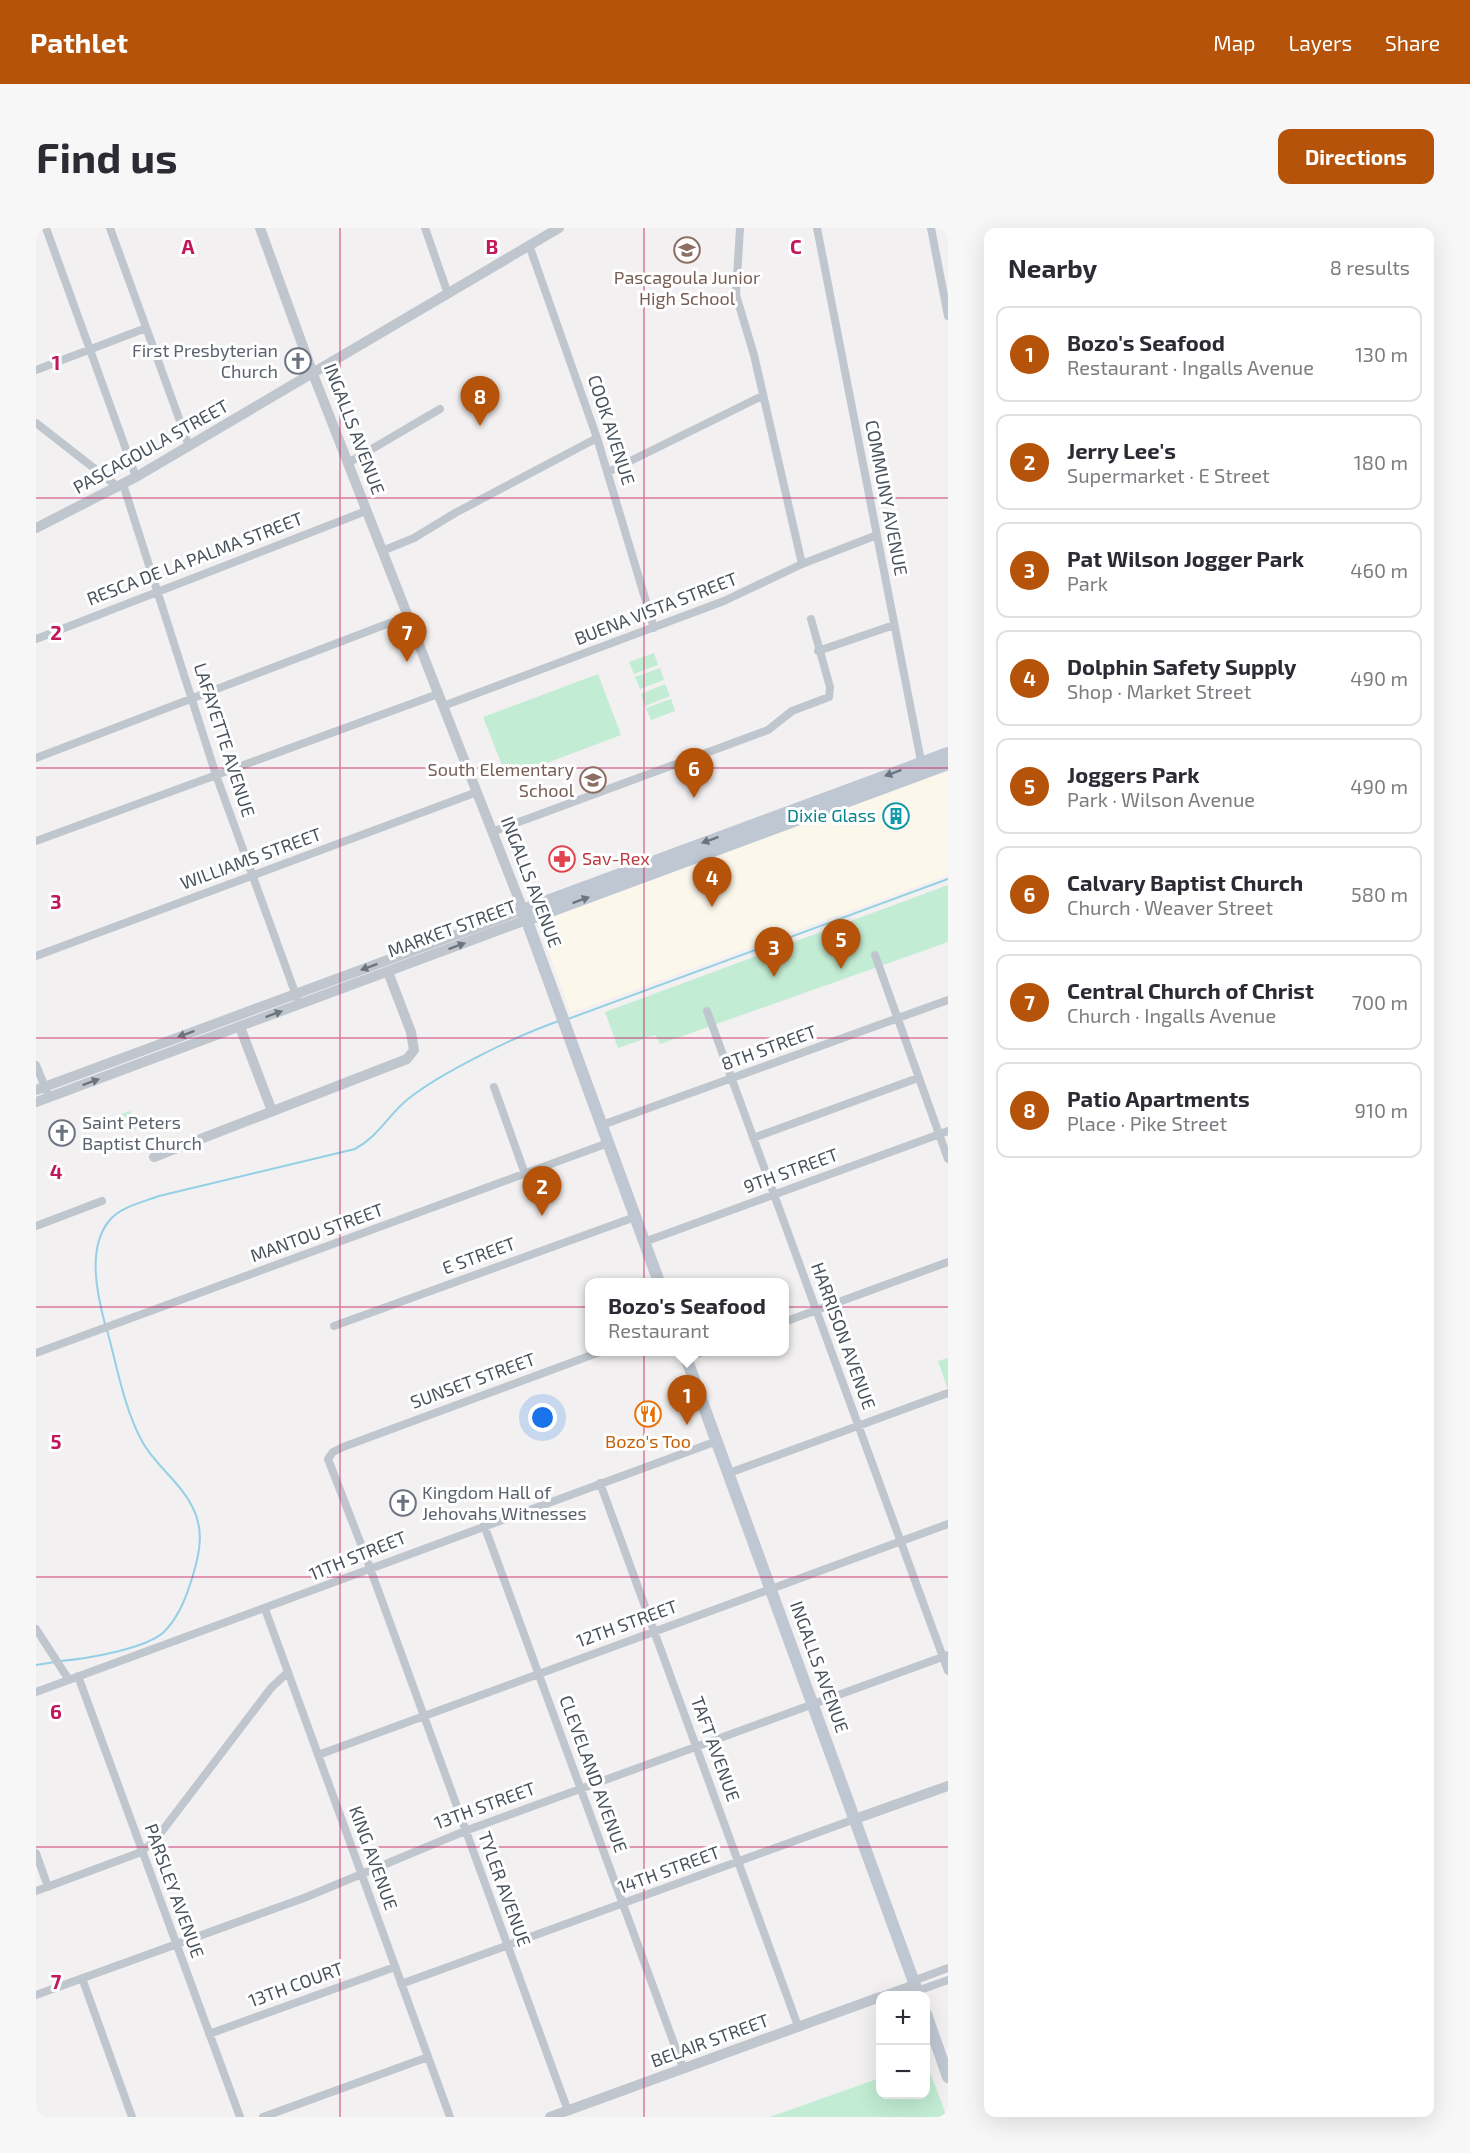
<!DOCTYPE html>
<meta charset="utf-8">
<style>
body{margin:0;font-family:"Exo 2",sans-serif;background:#f7f7f7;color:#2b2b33}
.controls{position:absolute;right:18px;bottom:18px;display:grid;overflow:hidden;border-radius:12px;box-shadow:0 6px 24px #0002}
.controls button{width:54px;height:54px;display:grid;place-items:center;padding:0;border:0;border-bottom:2px solid #e1e1e2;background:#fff;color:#2b2b33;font:30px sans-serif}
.you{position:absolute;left:507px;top:1190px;width:21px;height:21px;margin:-15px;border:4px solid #fff;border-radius:50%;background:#1a73e8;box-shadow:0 0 0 9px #1a73e833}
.badge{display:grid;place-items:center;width:39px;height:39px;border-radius:50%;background:#b45309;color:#fff;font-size:20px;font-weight:700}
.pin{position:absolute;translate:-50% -50px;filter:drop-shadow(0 2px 3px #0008)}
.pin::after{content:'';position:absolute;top:32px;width:21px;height:18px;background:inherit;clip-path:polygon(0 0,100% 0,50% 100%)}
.popup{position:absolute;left:549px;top:1050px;width:204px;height:78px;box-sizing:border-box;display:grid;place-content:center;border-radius:12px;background:#fff;filter:drop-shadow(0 2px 4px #0005);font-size:20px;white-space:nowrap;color:#7c7c81}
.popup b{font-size:22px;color:#2b2b33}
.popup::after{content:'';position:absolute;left:50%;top:100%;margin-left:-12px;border:12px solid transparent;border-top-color:#fff}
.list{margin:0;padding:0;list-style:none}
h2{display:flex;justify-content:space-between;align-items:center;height:78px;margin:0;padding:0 24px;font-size:26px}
h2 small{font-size:20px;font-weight:400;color:#7c7c81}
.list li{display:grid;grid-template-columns:39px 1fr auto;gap:18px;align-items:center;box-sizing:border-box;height:96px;margin:0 12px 12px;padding:0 12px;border:2px solid #e1e1e2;border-radius:12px}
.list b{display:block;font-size:22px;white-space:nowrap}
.list p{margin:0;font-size:20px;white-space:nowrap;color:#7c7c81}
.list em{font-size:20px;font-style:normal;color:#7c7c81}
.map{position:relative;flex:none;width:912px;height:1889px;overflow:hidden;border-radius:12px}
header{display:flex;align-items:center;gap:36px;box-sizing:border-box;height:84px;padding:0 30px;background:#b45309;color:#fff}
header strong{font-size:28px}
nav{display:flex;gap:33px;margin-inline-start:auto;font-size:21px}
.intro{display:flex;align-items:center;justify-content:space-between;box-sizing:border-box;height:144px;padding:0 36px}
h1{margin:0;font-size:42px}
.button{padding:15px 27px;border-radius:12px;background:#b45309;color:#fff;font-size:21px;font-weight:700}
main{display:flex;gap:36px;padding:0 36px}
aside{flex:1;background:#fff;border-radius:12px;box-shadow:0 6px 24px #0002}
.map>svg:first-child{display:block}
.commercial{fill:#fbf7eb}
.green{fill:#c2ecd4}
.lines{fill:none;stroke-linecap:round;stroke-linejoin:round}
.stream{stroke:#93d0e5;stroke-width:2}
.minor{stroke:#bfc6cd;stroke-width:8}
.tertiary{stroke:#bfc6cd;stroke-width:10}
.secondary{stroke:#bfc7d2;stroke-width:12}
.oneway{fill:#6c757f}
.oneway2{fill:#6c757e}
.grid{fill:none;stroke:#c2185b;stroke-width:1.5;stroke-opacity:0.55}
.labels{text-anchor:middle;stroke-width:6;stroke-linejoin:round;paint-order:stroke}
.education-label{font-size:18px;fill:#785e54;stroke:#fff}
.worship-label{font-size:18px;fill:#5b616d;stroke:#fff;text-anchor:start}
.street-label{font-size:18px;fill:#49525c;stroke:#fff}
.culture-label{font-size:18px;fill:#0d838f;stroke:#fff;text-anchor:end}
.health-label{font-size:18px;fill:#be3a42;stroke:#fff;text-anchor:start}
.food-label{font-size:18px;fill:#c56008;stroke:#fff}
.grid-label{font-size:20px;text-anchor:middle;font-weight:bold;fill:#c2185b;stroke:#fff;stroke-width:6;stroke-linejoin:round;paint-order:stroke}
</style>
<header>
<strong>Pathlet</strong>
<nav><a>Map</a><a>Layers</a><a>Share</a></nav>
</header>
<div class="intro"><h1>Find us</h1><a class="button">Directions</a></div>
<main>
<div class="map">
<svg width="912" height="1889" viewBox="0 0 912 1889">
<rect width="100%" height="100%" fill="#f2f0f0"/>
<path class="commercial" d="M912,541V647L535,785L502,694Z"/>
<path class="green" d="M618,425L622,437L598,446L593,434Z
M624,440L628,452L604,461L599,449Z
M562,446L585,507L471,550L447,489Z
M629,456L634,468L609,478L605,466Z
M635,471L639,483L615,492L610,480Z
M912,657V714L624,816L619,807L582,820L569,784Z
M94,883L100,901L91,904L85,886Z
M912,1130V1162L902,1133Z
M890,1834L911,1889H734L844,1850V1866H890Z"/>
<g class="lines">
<path class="stream" d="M532,791L912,651
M69,1096C61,1066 51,1020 73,993C84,979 107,974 123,968L319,921C343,908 352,887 372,871C406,844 482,807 523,793
M24,1433C49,1431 111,1421 129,1403C144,1387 151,1367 157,1347C164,1324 168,1302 157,1280C145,1255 121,1239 107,1215C88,1181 81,1138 71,1102
M0,1437L19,1434"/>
<path class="minor" d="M10,0L100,249
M74,0L153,218
M389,0L412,66
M704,0L700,67L718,127L766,336
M781,0L886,538
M895,0L912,88
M493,17L561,210L618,400
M0,142L110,100
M0,195L82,259
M312,235L404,181
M572,244L726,168
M87,256L180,547L261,770
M346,323L378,310L419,285L561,210
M0,411L330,283
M782,423L858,397
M407,478L688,373L766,336L841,307
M0,530L372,388
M456,604L732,502L756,483L793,469L794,459L775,391
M0,613L402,466
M839,727L912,931
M0,728L441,564
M671,783L912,1443
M0,837L11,864
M458,859L489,946
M566,897L912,772
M717,910L882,850
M0,998L66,973
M608,1014L912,903
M748,1094L912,1034
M298,1098L599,989
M0,1125L572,915
M650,1129L667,1124
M693,1245L912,1165
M564,1255L762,1798
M448,1297L647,1840
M229,1381L414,1889
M0,1401L33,1452
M42,1448L204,1889
M0,1464C228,1382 453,1295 681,1213
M282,1527L912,1296
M0,1625L12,1659
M0,1663L100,1626L117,1615L235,1460L252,1444
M46,1750L96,1889
M877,1753L912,1740
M365,1756L819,1591
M881,1763L912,1752
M0,1767L268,1670L429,1603L912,1427
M173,1806L359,1739
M532,1883L330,1329L292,1231L297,1224L307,1219L564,1124
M227,1889L392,1829"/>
<path class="tertiary" d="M0,300L100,249L523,0
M204,799L236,883
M0,862L487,682L277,146L224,0
M0,874L490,692
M118,929L371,831L378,822L375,804L352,744
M819,1591L912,1558
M848,1768L879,1757
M514,1889L844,1769"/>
<path class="secondary" d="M490,692L912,536
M623,1054L487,682L912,525
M648,1124L883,1768
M890,1786L912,1849"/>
</g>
<defs><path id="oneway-solid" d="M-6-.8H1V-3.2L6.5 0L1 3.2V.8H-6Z" transform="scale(1.5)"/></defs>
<g class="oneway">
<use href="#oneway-solid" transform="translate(857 545) rotate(160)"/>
<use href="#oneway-solid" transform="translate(674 612) rotate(160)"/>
<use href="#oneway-solid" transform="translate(545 672) rotate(-20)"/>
</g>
<g class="oneway2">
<use href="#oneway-solid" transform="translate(421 718) rotate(-20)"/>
<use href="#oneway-solid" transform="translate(333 739) rotate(160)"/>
<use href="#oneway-solid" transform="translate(238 786) rotate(-20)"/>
<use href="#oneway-solid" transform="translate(150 806) rotate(160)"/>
<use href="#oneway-solid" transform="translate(55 854) rotate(-20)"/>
</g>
<path class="grid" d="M304,0V1889M608,0V1889M0,270H912M0,540H912M0,810H912M0,1079H912M0,1349H912M0,1619H912"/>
<defs>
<g id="school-ring" transform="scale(1.35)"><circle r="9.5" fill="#fff" stroke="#8d6e63" stroke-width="1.5"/><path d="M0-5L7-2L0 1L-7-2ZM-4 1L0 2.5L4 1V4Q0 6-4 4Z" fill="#8d6e63"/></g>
<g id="church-ring" transform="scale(1.35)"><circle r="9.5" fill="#fff" stroke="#6b7280" stroke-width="1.5"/><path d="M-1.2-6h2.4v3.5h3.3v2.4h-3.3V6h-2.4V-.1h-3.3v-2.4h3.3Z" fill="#6b7280"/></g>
<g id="building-ring" transform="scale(1.35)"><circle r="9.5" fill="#fff" stroke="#0f9aa8" stroke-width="1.5"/><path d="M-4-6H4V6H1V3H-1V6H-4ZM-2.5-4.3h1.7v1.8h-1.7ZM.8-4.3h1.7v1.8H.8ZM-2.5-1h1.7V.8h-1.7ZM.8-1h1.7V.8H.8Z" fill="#0f9aa8"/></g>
<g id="pharmacy-ring" transform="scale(1.35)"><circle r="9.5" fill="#fff" stroke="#e0444e" stroke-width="1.5"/><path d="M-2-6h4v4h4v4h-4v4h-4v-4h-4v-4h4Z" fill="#e0444e"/></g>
<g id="restaurant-ring" transform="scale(1.35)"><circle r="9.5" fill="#fff" stroke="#e8710a" stroke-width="1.5"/><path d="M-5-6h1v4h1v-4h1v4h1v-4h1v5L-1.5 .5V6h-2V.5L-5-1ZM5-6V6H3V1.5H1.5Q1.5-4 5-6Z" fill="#e8710a"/></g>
</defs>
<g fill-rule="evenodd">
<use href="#school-ring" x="651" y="22"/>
<use href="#church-ring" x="262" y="133"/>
<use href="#school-ring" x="557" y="552"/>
<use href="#building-ring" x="860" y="588"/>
<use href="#pharmacy-ring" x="526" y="631"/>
<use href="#church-ring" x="26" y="905"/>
<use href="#restaurant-ring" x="612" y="1186"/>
<use href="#church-ring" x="367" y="1275"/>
</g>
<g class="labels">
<g class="education-label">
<text x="651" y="56">Pascagoula Junior<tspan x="651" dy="21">High School</tspan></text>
<text x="538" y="548" text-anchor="end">South Elementary<tspan x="538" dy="21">School</tspan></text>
</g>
<g class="worship-label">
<text x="242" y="129" text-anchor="end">First Presbyterian<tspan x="242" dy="21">Church</tspan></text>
<text x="46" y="901">Saint Peters<tspan x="46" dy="21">Baptist Church</tspan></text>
<text x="386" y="1271">Kingdom Hall of<tspan x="386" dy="21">Jehovahs Witnesses</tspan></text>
</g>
<g class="street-label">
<text transform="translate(318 201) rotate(69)" y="6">INGALLS AVENUE</text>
<text transform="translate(575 202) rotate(72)" y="6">COOK AVENUE</text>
<text transform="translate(115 219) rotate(-29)" y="6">PASCAGOULA STREET</text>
<text transform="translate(850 270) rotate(79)" y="6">COMMUNY AVENUE</text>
<text transform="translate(159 331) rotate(-21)" y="6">RESCA DE LA PALMA STREET</text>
<text transform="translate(620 381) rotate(-21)" y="6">BUENA VISTA STREET</text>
<text transform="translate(188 512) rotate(72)" y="6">LAFAYETTE AVENUE</text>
<text transform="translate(215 631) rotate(-20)" y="6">WILLIAMS STREET</text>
<text transform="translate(495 654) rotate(69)" y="6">INGALLS AVENUE</text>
<text transform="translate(416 701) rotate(-20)" y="6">MARKET STREET</text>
<text transform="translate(733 820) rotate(-20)" y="6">8TH STREET</text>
<text transform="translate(755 943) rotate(-20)" y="6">9TH STREET</text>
<text transform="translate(281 1005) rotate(-20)" y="6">MANTOU STREET</text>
<text transform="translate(443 1028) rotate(-20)" y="6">E STREET</text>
<text transform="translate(807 1108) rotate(70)" y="6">HARRISON AVENUE</text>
<text transform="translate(437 1153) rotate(-20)" y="6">SUNSET STREET</text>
<text transform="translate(322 1328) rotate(-22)" y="6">11TH STREET</text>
<text transform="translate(591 1396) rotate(-20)" y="6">12TH STREET</text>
<text transform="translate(783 1439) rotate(70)" y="6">INGALLS AVENUE</text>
<text transform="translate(679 1521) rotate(70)" y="6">TAFT AVENUE</text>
<text transform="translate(557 1546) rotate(70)" y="6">CLEVELAND AVENUE</text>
<text transform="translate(449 1578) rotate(-20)" y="6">13TH STREET</text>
<text transform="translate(337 1630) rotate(70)" y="6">KING AVENUE</text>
<text transform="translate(633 1642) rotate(-20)" y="6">14TH STREET</text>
<text transform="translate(468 1661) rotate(70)" y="6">TYLER AVENUE</text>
<text transform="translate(138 1663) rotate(70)" y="6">PARSLEY AVENUE</text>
<text transform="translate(260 1757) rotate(-20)" y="6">13TH COURT</text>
<text transform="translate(674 1813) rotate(-20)" y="6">BELAIR STREET</text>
</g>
<g class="culture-label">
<text x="840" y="594">Dixie Glass</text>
</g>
<g class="health-label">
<text x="546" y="637">Sav-Rex</text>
</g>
<g class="food-label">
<text x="612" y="1220">Bozo's Too</text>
</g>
</g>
<g class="grid-label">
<text x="152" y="26">A</text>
<text x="456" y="26">B</text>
<text x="760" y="26">C</text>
<text x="20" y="142">1</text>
<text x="20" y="412">2</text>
<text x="20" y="681">3</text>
<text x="20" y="951">4</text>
<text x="20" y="1221">5</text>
<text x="20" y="1491">6</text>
<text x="20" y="1761">7</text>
</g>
</svg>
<div class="controls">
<button>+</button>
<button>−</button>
</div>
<div class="you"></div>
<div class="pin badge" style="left:651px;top:1197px">1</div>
<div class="popup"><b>Bozo's Seafood</b>Restaurant</div>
<div class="pin badge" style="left:506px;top:988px">2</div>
<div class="pin badge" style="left:738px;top:749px">3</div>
<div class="pin badge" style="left:676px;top:679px">4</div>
<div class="pin badge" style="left:805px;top:741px">5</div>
<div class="pin badge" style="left:658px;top:570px">6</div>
<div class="pin badge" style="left:371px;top:434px">7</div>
<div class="pin badge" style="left:444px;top:198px">8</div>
</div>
<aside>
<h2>Nearby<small>8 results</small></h2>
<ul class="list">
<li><span class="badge">1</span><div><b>Bozo's Seafood</b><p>Restaurant · Ingalls Avenue</p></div><em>130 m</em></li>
<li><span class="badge">2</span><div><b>Jerry Lee's</b><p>Supermarket · E Street</p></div><em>180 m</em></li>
<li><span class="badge">3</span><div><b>Pat Wilson Jogger Park</b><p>Park</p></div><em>460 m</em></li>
<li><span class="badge">4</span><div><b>Dolphin Safety Supply</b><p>Shop · Market Street</p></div><em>490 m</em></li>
<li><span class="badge">5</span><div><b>Joggers Park</b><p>Park · Wilson Avenue</p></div><em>490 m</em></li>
<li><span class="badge">6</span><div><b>Calvary Baptist Church</b><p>Church · Weaver Street</p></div><em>580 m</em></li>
<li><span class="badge">7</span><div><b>Central Church of Christ</b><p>Church · Ingalls Avenue</p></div><em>700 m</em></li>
<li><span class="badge">8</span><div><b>Patio Apartments</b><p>Place · Pike Street</p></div><em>910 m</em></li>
</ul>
</aside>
</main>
